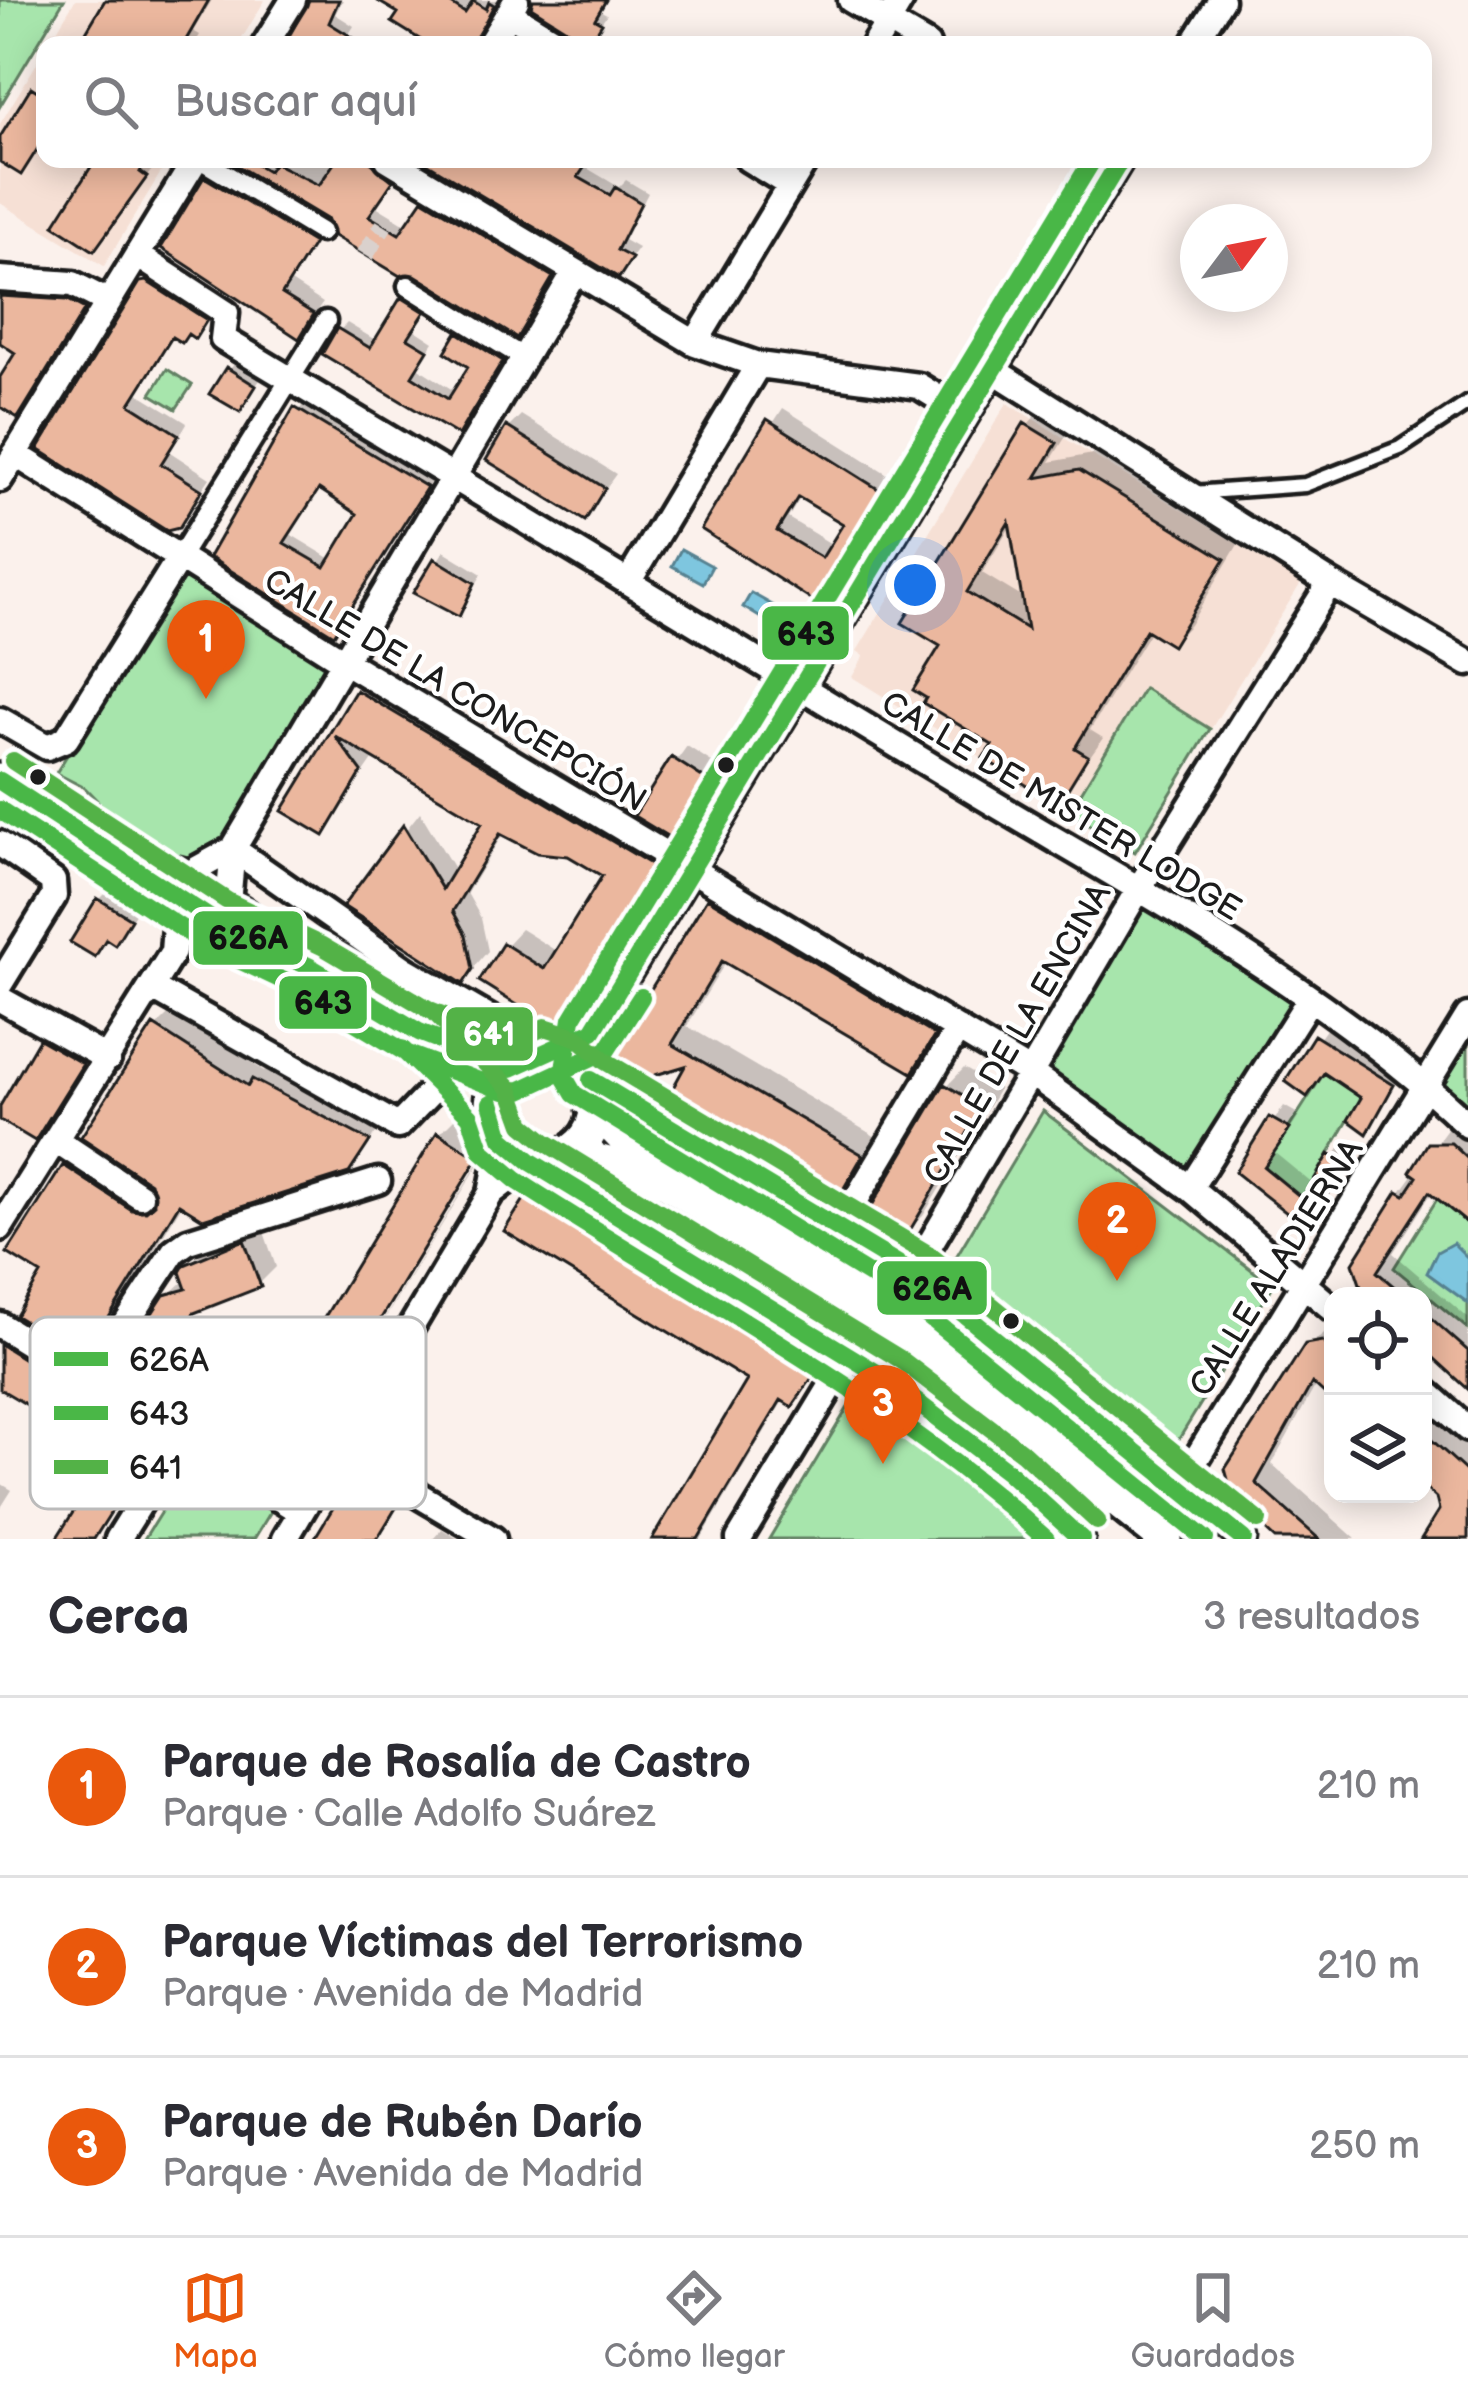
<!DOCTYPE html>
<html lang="es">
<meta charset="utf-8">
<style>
body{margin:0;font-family:"Balsamiq Sans",sans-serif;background:#f2f2f3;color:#2b2b33}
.controls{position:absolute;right:36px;bottom:36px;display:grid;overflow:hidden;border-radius:24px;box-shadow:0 6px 30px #0003}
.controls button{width:108px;height:108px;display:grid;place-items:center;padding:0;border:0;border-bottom:3px solid #e1e1e2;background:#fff;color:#2b2b33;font:60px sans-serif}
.compass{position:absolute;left:1180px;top:204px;width:108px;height:108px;border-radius:50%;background:#fff;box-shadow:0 6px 30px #0003;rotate:58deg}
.you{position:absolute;left:915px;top:585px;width:42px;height:42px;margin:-30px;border:9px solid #fff;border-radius:50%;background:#1a73e8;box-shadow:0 0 0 18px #1a73e833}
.badge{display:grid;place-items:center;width:78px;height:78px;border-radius:50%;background:#ea580c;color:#fff;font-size:39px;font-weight:700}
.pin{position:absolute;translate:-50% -99px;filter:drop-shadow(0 3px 6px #0008)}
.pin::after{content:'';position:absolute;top:63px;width:42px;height:36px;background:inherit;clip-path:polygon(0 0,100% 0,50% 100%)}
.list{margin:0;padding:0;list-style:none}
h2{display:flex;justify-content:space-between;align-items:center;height:156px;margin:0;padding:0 48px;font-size:51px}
h2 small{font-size:39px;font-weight:400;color:#7c7c81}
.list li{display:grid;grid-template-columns:78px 1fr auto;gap:36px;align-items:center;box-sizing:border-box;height:180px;padding:0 48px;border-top:3px solid #e1e1e2}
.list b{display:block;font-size:45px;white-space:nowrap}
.list p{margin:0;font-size:39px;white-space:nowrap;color:#7c7c81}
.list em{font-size:39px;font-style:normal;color:#7c7c81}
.icon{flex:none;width:66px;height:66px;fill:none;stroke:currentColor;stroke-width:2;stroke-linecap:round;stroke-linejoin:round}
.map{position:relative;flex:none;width:1468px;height:1539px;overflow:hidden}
.search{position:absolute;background:#fff;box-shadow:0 6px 30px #0003;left:36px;right:36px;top:36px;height:132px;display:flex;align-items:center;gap:30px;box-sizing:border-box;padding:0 42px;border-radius:24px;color:#7c7c81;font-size:45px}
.sheet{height:696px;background:#fff}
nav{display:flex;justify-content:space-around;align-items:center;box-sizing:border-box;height:168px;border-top:3px solid #e1e1e2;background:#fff;font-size:33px;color:#7c7c81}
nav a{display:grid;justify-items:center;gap:6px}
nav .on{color:#ea580c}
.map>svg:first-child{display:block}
.built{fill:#f6e0d5}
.green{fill:#a7e5ac;stroke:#628064;stroke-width:3}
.water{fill:#7ec6df;stroke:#578291;stroke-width:3}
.shadow{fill:#0003;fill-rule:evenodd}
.building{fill:#ebb79e;stroke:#1c1c1c;stroke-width:3;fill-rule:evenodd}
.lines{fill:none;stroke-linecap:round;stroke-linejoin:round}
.pedestrian-tunnel{stroke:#dad1cd;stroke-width:18;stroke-dasharray:18 9;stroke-linecap:butt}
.service-casing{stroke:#1c1c1c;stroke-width:21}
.pedestrian-casing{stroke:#1c1c1c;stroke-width:27}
.minor-casing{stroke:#1c1c1c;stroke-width:33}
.secondary-casing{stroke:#1c1c1c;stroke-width:42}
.service{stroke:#fff;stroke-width:12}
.pedestrian{stroke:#fff;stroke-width:18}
.minor{stroke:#fff;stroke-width:24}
.secondary{stroke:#fff;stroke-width:33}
.bus-1-casing{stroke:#fff;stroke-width:27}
.bus-2-casing{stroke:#fff;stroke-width:27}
.bus-3-casing{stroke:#fff;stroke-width:27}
.bus-1{stroke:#4ab747;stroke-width:18}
.bus-2{stroke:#4ab747;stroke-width:18}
.bus-3{stroke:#53b247;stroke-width:18}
.bus-dot{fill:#1c1c1c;stroke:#fff;stroke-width:4.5}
.labels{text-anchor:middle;stroke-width:9;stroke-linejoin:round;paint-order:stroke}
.street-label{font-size:33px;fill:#1c1c1c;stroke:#fff}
.key{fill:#fff;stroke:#bbb;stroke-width:3}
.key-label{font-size:33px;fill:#1c1c1c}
.line-badge{stroke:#fff;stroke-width:4.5}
.badge-label{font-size:33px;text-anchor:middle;font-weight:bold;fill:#fff}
.pale-badge-label{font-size:33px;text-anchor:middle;font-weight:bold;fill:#111}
</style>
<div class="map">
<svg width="1468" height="1539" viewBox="0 0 1468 1539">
<rect width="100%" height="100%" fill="#fbf1ec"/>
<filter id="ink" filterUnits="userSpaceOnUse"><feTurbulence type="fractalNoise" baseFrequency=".00833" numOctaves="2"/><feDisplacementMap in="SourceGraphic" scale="24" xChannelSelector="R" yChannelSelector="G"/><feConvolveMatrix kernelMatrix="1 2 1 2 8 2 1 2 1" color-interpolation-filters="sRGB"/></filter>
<g filter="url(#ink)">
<path class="built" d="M75,0H265L238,45H48Z
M45,50V159H169L104,266L0,203V124Z
M1007,403L1301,583L1135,852L852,677L864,656L857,651Z"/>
<path class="green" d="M0,0H64L0,106Z
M167,369L192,385L176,409L151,394Z
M181,571L332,662L230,840L184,867L127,831L85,788L56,773Z
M1144,688L1210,729L1135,852L1069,812Z
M1141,885L1309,1000L1190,1188L1029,1072Z
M1468,1016V1125L1426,1085Z
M1324,1073L1361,1098L1303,1199L1264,1167Z
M1043,1111L1273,1286L1174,1447L950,1267Z
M1439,1196L1468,1221V1329L1394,1268Z
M859,1389V1390L1047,1539H769Z
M194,1459L273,1508L254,1539H144Z"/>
<path class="water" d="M681,549L712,566L703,583L672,566Z
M751,593L783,611L774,626L743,607Z
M1453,1243L1468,1258V1303L1427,1273L1437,1252Z"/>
<path class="shadow" d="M109,0H212L193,31L200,35L194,45H83Z
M311,0H343L335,14L354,26L342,45H284Z
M395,0H498L480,32L486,45H425L428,41Z
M538,0H607L601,11L607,14L586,44L535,6Z
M526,28L539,45H511L516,38Z
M45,77V140L21,172L0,159V142Z
M99,159L157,163L94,247Z
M232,159H384L400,171L376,206L409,226L434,192L559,267L516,334Z
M426,159H590L585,167L619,187L626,180L648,193L624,240L638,248L619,274Z
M217,168L322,232L291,282L323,303L298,336L207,179Z
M153,273L215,309L195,335H175L138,393L187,423L170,452L210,478L177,526L42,448Z
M0,286L78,293L91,300L17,415L0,404V383L20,352L0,334Z
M411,292L430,304L414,329L434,342L417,367L456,392L472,366L459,334L467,326L508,352L458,432L340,330L347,323L377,341Z
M237,360L262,377L240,409L213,393Z
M305,401L433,478L341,623L213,556ZM321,487L361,513L333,560L290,534Z
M1044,407L1073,425L1050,462L1098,453L1240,541L1190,625L1172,643L1151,630L1090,730L1103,738L1058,801L996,744L945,645L1027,425ZM1012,524L1025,599L982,573Z
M783,408L897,480L819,601L705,528ZM802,495L847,523L833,545L788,518Z
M521,415L616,474L585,517L508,428Z
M444,551L482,574L459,613L417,592Z
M375,676L673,853L576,1013L560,1028L506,945L521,929L558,952L607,875L569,853L504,832L467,893L481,918L488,951L463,980L347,905L420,812L456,872L486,822L375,757L323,832L286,810L359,692Z
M687,746L724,770L676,838L638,815Z
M726,884L950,1018L912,1070L727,960L687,1026L878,1138L836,1196L691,1061L643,1076L709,900Z
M107,892L137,910L123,933L115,941L108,937L94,954L99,900Z
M172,1011L264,1071L271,1064L383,1124L347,1170L183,1203L100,1338L83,1354L46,1273L11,1252L82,1151L156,1196V1027Z
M1330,1024L1405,1071L1366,1130L1365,1097L1326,1071L1307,1093L1289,1081Z
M54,1028L94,1050L35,1137L0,1112Z
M964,1068L999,1089L923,1216L905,1233L947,1086Z
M1284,1106L1300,1115L1275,1153L1314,1185L1344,1143L1355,1150L1307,1225L1239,1172Z
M456,1117L493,1141L302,1455L488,1147L483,1144L295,1455H302L287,1471L197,1413L175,1411L167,1297L186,1279L187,1267L205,1249L262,1226L276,1267L259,1284L200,1307L186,1328L285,1389L439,1134Z
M1448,1127H1468V1220L1433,1191L1393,1253L1468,1318V1385L1423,1344V1296H1371L1365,1291L1400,1193Z
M547,1178L830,1354L792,1403L784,1399L701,1539H656L751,1379L533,1192Z
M1333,1326V1398L1317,1383L1272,1464L1356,1539H1280L1236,1500L1308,1346Z
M7,1336L162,1432L94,1539H67L114,1453L0,1386V1343Z
M1423,1399L1468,1440L1466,1539H1425L1442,1511L1439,1496L1423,1482Z
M363,1469L405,1494L377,1539H317Z
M0,1483L12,1490L0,1509Z
M442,1529L458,1539H433Z"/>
<path class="building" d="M105,0H209L183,45H108L86,32Z
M309,0H339L329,23L365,45H284Z
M376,0H445L465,13L473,1L486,9L489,2L494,5L473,45H429L392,22L398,13Z
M533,0H606L595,19L602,23L588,45H577L571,32L531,7Z
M31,87L45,96V137L21,175L0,162V137Z
M96,159H148L140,172L147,177L94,251L54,225Z
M226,159H248L268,171L274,163L319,185L337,159H367L393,181L369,216L399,234L423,199L553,277L517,338L415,275L400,276L334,236L328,220Z
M420,159H570L584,168L578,177L610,195L615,187L641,203L617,250L632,258L619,278Z
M204,177L314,243L282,294L314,314L299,339L161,248Z
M146,281L207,320L195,339L188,334L182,343L172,337L130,404L179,435L161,464L202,490L179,528L167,531L38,449L140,282Z
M0,296L68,300L85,309L18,418L0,407V377L15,353L0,343Z
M401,297L425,312L408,338L428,350L412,376L448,399L468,367L445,352L457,332L503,361L458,435L322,354L337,328L370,348Z
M226,367L256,386L240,412L209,394Z
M294,407L427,487L334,635L209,557ZM319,489L357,514L325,567L284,543Z
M767,419L886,494L819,605L701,529ZM798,497L843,524L822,558L777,531Z
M1024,423L1057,443L1036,478L1079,470L1225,559L1172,646L1146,630L1075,748L1088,756L1058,805L983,758L992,745L923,703L926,698L913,690L940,646L902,623ZM1009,522L1027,629L967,592Z
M506,426L605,488L585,521L486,460Z
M434,558L475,583L459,617L413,593Z
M356,690L659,869L560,1032L479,981L503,943L544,969L602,876L568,856L537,853L500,834L453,911L466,935L473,969L463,984L343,906L403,825L442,889L482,823L335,736L362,772L324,836L282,811Z
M671,757L713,784L677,842L634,816Z
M97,898L131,919L115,945L106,939L95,957L70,942Z
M707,898L935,1035L912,1073L722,961L672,1044L863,1155L837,1200L669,1095L685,1066L642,1079L609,1057Z
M153,1025L248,1086L252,1079L370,1141L349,1173L203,1219L179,1204L84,1358L16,1316L41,1274L7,1253L63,1165L132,1210L146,1211L154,1204L150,1183L81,1137Z
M1314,1035L1394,1085L1367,1134L1348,1120L1361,1098L1324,1073L1307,1097L1285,1081Z
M39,1039L83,1064L35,1141L0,1120V1106Z
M944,1084L983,1107L906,1237L867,1214Z
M1269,1117L1290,1129L1264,1167L1303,1199L1329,1154L1345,1164L1307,1229L1235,1172Z
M437,1132L478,1158L287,1474L196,1416L174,1413L112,1375L164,1295L186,1289L180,1272L184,1265L244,1240L261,1287L194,1313L171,1346L270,1407Z
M1428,1143H1451L1468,1159V1224L1429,1192L1377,1272L1405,1296H1364L1353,1263L1398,1191L1405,1195L1417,1177L1410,1172Z
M530,1190L818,1369L792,1407L781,1400L698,1539H652L747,1380L504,1231Z
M1423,1311L1468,1351V1389L1423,1348Z
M1322,1341L1333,1351V1402L1312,1383L1256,1483L1319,1539H1275L1234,1501L1225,1469L1305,1344Z
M0,1344L156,1441L94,1539H56L110,1454L0,1389Z
M1423,1432L1468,1473V1539H1421L1439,1510L1436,1498L1423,1486Z
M353,1475L399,1503L377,1539H314Z"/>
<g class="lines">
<path class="pedestrian-tunnel" d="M365,255L384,225"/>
<g class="service-casing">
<path id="service" d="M1192,493L1305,485L1400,448L1468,403"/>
</g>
<g class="pedestrian-casing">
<path id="pedestrian" d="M200,159L321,232
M408,286L524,358
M179,558L326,321"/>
</g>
<g class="minor-casing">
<path id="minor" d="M851,0L927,45
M509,13L561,45
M265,45L293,0
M489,45L516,1
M874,45L901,0
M1193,45L1221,0
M388,159L695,343L758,365L919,386L966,415
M748,159L790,185
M137,255L226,313L223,339C466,483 706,630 948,776C1126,884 1316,981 1468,1125
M0,279L73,284L108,302
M695,343L806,159
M993,370L1330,583L1468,663
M15,454L342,660L1029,1072L1190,1188L1333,1309
M0,479L196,159
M630,579L758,365
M0,720L47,747L66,739L179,558
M0,844L53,881L54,896L0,984
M233,849L406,970L546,1051
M184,876L233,849
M228,903L233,849L574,273
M153,988L398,1126L455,1067
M0,999L108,1059
M587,1074L593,1031L1121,159
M591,1080L913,1273L1243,1539
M56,1140L140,1196
M540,1163L576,1192L885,1378L1007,1471L1081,1539
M1190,1188L1309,1000
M491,1193L502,1138
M0,1228L173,952L177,900
M839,1228L958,1029
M913,1273L1141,885L1330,583
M0,1325L301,1512
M89,1380L174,1251L188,1241L378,1181
M1423,1389L1468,1429
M339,1448L493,1539
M1181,1484L1468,1016
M118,1539L181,1438
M285,1539L491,1193L531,1162
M739,1539L850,1355"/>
</g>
<g class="secondary-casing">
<path id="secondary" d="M0,781L217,923L310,967L419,1032L511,1068
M148,867L184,876L245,917
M492 1107a52 52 0 1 1 104 0a52 52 0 1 1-104 0Z
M594,1107L666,1181L915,1338L1165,1539
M571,1153L665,1181"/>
</g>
<use href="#service" class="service"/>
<use href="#pedestrian" class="pedestrian"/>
<use href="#minor" class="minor"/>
<use href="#secondary" class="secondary"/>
<g class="bus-1-casing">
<path id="bus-1" d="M0,781L217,923L310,967L419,1032L511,1068
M511,1068L593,1031L1121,159
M591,1080L913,1273L1243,1539
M491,1103L502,1138L531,1162L885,1378L1007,1471L1081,1539"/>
</g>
<g class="bus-2-casing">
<path id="bus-2" d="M1093,159L572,1019L563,1075L574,1094L899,1293L1205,1539
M0,810L207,945L299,988L408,1054L505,1091L521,1090L607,1050L641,997
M402,1049L470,1116L482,1151L516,1180C696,1297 886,1393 1046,1539"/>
</g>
<g class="bus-3-casing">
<path id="bus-3" d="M13,761L229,902L322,946L430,1010L510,1042L545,1027L579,1038L605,1061L928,1254L1258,1520
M436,1014L510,1088L523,1124L545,1142L900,1359L1022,1452L1097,1521"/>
</g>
<use href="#bus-1" class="bus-1"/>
<use href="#bus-2" class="bus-2"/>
<use href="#bus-3" class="bus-3"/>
</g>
</g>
<g class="bus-dot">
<circle cx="726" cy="765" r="10"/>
<circle cx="38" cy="777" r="10"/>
<circle cx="1011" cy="1321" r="10"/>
</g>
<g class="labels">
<g class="street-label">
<text transform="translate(456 689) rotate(31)" y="12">CALLE DE LA CONCEPCIÓN</text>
<text transform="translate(1062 805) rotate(31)" y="12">CALLE DE MISTER LODGE</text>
<text transform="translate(1016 1033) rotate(-60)" y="12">CALLE DE LA ENCINA</text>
<text transform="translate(1275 1267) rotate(-58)" y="12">CALLE ALADIERNA</text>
</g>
</g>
<rect x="30" y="1317" width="396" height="192" rx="18" class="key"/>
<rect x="54" y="1352" width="54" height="14" fill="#4ab747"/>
<rect x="54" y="1406" width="54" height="14" fill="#4ab747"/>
<rect x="54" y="1460" width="54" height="14" fill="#53b247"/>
<g class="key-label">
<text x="129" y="1371">626A</text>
<text x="129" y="1425">643</text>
<text x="129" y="1479">641</text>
</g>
<g class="line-badge">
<rect x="760" y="604" width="91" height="58" rx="12" fill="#4ab747"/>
<rect x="191" y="909" width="114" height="58" rx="12" fill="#4ab747"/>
<rect x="277" y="974" width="92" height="57" rx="12" fill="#4ab747"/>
<rect x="444" y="1005" width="91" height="58" rx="12" fill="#53b247"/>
<rect x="875" y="1259" width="114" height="58" rx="12" fill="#4ab747"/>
</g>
<g class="badge-label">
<text x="489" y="1045">641</text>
</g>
<g class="pale-badge-label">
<text x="806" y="645">643</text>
<text x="248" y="949">626A</text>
<text x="323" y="1014">643</text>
<text x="932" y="1300">626A</text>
</g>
</svg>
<div class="controls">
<button><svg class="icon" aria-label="locate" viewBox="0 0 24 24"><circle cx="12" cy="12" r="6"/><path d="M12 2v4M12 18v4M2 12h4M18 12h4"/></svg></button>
<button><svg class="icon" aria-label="layers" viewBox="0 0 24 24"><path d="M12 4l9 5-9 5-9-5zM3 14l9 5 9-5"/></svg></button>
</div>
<svg class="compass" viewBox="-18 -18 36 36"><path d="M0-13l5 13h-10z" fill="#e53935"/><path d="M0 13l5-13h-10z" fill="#7c7c81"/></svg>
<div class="you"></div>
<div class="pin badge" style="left:206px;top:699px">1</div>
<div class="pin badge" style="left:1117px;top:1281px">2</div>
<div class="pin badge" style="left:883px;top:1464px">3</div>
<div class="search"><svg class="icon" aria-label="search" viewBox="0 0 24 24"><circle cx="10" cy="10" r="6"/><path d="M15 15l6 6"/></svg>Buscar aquí</div>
</div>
<section class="sheet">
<h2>Cerca<small>3 resultados</small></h2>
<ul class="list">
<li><span class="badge">1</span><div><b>Parque de Rosalía de Castro</b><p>Parque · Calle Adolfo Suárez</p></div><em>210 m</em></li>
<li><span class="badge">2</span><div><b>Parque Víctimas del Terrorismo</b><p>Parque · Avenida de Madrid</p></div><em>210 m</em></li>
<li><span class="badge">3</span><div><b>Parque de Rubén Darío</b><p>Parque · Avenida de Madrid</p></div><em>250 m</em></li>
</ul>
</section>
<nav>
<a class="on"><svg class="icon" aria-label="map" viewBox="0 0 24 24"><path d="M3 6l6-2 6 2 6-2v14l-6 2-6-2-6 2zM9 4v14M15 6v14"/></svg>Mapa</a>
<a><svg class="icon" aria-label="directions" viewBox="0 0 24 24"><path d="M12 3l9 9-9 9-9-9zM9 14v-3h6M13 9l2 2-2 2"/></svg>Cómo llegar</a>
<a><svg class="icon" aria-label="saved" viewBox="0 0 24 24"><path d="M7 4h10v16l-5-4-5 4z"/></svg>Guardados</a>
</nav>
